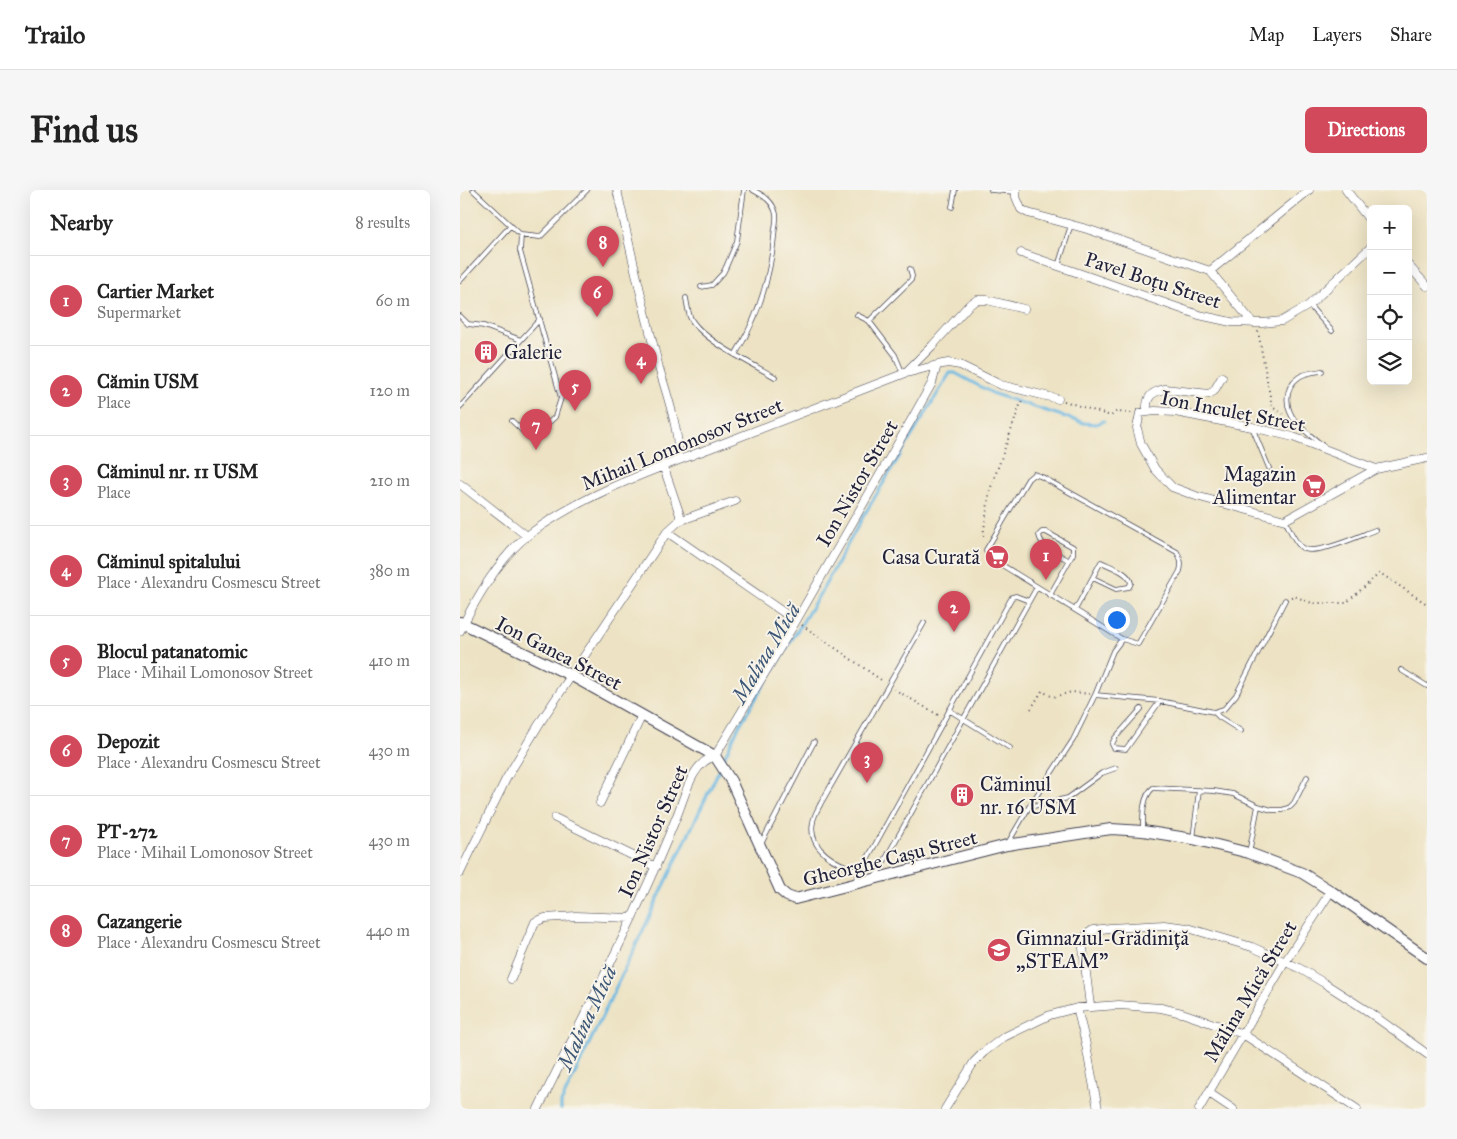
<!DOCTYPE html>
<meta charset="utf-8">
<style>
body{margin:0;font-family:"IM FELL Great Primer",serif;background:#f6f6f6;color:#222}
.controls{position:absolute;right:15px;top:15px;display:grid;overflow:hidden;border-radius:8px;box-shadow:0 5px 20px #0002}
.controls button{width:45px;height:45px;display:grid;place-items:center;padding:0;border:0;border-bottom:1px solid #e0e0e0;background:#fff;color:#222;font:25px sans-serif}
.you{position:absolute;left:656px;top:429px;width:18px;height:18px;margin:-12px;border:4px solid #fff;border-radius:50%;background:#1a73e8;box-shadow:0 0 0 8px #1a73e833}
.badge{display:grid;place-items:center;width:32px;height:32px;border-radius:50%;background:#d1495b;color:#fff;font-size:16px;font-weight:700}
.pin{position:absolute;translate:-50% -41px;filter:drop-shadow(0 1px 2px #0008)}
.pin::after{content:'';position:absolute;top:26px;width:18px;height:15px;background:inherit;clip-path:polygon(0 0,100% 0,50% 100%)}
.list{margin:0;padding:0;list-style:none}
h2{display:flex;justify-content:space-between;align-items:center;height:65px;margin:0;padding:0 20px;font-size:21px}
h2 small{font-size:16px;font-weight:400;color:#767676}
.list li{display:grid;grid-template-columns:32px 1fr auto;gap:15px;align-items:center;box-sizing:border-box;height:90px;padding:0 20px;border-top:1px solid #e0e0e0}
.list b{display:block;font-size:19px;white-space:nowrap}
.list p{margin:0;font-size:16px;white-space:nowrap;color:#767676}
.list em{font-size:16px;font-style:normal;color:#767676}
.icon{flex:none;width:28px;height:28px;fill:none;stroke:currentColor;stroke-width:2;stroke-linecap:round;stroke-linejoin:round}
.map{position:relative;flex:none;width:967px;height:919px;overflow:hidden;border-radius:8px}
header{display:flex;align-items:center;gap:30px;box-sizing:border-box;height:70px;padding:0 25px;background:#fff;border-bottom:1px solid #e0e0e0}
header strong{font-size:24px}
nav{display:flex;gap:28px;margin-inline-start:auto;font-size:18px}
.intro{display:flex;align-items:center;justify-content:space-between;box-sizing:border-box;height:120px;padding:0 30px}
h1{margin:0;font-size:35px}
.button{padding:12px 22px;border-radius:8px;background:#d1495b;color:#fff;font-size:18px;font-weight:700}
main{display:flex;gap:30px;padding:0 30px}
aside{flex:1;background:#fff;border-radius:8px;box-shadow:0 5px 20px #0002}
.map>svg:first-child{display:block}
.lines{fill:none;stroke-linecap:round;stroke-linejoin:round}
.stream{stroke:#69b8e3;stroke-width:3}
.service-casing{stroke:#403f50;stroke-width:5.5}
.minor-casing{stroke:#403f50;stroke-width:9}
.tertiary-casing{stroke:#403f50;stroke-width:12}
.path{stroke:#403f50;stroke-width:2;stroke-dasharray:1 4;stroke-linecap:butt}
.service{stroke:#fff;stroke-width:4}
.minor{stroke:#fff;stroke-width:8}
.tertiary{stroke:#fff;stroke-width:10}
.labels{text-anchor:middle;stroke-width:4;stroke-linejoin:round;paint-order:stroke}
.street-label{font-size:20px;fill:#22223b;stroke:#f7f3e8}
.poi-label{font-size:20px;fill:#22223b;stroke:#f7f3e8;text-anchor:start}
.water-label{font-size:21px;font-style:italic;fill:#3b5676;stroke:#f7f3e8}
</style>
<header>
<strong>Trailo</strong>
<nav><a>Map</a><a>Layers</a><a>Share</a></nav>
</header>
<div class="intro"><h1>Find us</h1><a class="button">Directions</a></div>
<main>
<aside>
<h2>Nearby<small>8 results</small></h2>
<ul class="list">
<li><span class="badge">1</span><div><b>Cartier Market</b><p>Supermarket</p></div><em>60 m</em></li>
<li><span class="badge">2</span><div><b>Cămin USM</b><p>Place</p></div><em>120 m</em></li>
<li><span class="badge">3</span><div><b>Căminul nr. 11 USM</b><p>Place</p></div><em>210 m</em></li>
<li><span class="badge">4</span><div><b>Căminul spitalului</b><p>Place · Alexandru Cosmescu Street</p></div><em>380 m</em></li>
<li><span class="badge">5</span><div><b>Blocul patanatomic</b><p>Place · Mihail Lomonosov Street</p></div><em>410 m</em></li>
<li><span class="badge">6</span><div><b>Depozit</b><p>Place · Alexandru Cosmescu Street</p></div><em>430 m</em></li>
<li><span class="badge">7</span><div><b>PT-272</b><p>Place · Mihail Lomonosov Street</p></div><em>430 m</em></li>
<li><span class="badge">8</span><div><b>Cazangerie</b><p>Place · Alexandru Cosmescu Street</p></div><em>440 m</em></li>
</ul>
</aside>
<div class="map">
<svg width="967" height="919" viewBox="0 0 967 919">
<rect width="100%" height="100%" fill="#f7f3e8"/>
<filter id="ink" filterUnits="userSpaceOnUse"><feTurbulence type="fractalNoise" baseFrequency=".02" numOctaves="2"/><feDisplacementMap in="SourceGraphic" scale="10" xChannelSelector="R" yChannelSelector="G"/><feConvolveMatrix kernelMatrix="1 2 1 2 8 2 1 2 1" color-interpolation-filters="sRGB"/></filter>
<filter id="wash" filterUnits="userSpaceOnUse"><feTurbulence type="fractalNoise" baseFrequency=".0096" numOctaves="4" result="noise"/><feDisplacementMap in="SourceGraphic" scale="20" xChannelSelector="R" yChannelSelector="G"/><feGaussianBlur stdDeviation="1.12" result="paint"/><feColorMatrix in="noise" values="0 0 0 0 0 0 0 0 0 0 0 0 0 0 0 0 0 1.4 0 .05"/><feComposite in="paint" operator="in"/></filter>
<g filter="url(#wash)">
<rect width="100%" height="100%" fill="#ede3c4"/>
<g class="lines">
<path class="stream" d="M262,572L278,538L364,397L404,325L490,183H495L534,204L624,233L636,234L644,231
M101,919V913L260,578"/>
</g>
</g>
<g filter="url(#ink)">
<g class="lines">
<g class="service-casing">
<path id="service" d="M13,0L61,45L80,47L127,0
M531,0L556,2
M492,17L495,0
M598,76L611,35
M0,91L51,35
M241,97L252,95L263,83L266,77L277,51L284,0
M226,108C227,114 228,121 230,127C240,149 294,175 315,187
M849,115L872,141
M397,125L409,131
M0,126L8,134L24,136L61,150
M275,165C298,128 310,90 314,47C314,41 317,31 316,24C313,11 304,6 293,0
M862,181C854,182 845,183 839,187C823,198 825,219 836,232C844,241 854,248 863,256
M443,184L435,165L409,131L451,90L452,86L450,79
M0,217L80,129
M52,231L71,249L95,227L101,208L60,61L61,45
M792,237L809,278
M574,284L582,287L717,362C721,370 722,373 720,381L678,454L662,449L529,367L526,360L568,289Z
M825,330C829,338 834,351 841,357C853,368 901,345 915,340
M590,405L613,364V357L586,342H582L579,345C581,358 598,364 608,370
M615,420L641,372C651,377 669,382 671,393L669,397L656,399L633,388
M662,449L653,461L635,505L700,511L754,522L764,519L776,505L825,410
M941,480L967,496
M681,519L655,548L652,554L654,558L666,559L700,511
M489,520L550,558
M754,522L759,527L781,541
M569,617L608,608L642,583L656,578
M683,639C683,626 682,607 693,598L754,601L773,604L798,616L812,620H822L830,617L834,613L847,587
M733,649L739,600
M548,653L569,617L613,550L635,505
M301,654L354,552
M789,663L798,616
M400,681C378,675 347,660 353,632C354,625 358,619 361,613L464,433
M416,686L577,397
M395,691L552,407L556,406L569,411"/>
</g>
<g class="minor-casing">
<path id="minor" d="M157,0C170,59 184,119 199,178C206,202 222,247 217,270
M556,0V7L561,19L568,23L627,39L750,81L849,0
M886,0L911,32
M561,63L739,125L771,132L802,133L822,131L849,115L911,57
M948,75L967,96
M750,81L793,133
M445,183L472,156L509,115L517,110H527L564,119
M687,221C686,207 691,202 705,199L749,204L754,201L762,187
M203,275L220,325L219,331
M916,279L825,330L736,306L712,297L695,279L681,254L677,238L680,223L695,221L715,222L792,237L833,247L916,279L967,268
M0,294L67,346
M207,342L336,431
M0,441C15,410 40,367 67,346C122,305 185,283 248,259C313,234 378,209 443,184L477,175L488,173L500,175L541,195L598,209
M140,613L182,525
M95,628L196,677
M0,683L46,589L81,531L207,342L219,331L275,311
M51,789L75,732L85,728L116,726L171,728
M630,816L623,758L627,744L633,740L650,738L704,735L728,738L792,757L839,778L864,793L906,820L967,864
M617,818L625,850L638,919
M749,903L773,919
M78,919C125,823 176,727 216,628C225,607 231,573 255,566L336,431L453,227L472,193L477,175
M485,919L514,872L524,862L544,847L590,825L617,818L659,815L701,818L722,823L783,844L897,919
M739,919L825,772L871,701"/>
</g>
<g class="tertiary-casing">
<path id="tertiary" d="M0,432L112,486L255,566L271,591L320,700L327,706L335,709L547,655L651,639L683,641L733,649L789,663L842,683L871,701L967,768"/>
</g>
<path class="path" d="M798,141L812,217L823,224
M604,211L651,226L656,222L673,223
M523,346L530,300L563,207
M831,407L834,406L852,413H886L920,383L967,414
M342,435L424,492
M434,499L480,526
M571,519L582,501L593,507L612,502L630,504"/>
<use href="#service" class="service"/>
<use href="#minor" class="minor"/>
<use href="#tertiary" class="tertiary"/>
</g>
</g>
<defs>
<g id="building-disc" transform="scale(1.25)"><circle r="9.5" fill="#d1495b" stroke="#f7f3e8"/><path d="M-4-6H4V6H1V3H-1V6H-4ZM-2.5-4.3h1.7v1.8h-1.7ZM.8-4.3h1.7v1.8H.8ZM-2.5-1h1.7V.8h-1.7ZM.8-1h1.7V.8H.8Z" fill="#fff"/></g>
<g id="supermarket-disc" transform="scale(1.25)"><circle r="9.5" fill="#d1495b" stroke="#f7f3e8"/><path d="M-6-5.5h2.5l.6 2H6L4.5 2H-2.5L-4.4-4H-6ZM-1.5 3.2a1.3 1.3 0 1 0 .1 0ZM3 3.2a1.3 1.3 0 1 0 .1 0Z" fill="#fff"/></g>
<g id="school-disc" transform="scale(1.25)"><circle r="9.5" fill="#d1495b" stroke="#f7f3e8"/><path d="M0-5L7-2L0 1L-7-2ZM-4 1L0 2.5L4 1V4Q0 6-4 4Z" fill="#fff"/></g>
</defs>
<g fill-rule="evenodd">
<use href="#building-disc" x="26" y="162"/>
<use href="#supermarket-disc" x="854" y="296"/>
<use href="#supermarket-disc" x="537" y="367"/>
<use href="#building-disc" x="502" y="605"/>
<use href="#school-disc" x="539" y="760"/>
</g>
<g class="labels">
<g class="street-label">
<text transform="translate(693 90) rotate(18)" y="7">Pavel Boțu Street</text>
<text transform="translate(773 221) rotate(11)" y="7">Ion Inculeț Street</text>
<text transform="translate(222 254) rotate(-22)" y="7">Mihail Lomonosov Street</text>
<text transform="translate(397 293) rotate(-60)" y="7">Ion Nistor Street</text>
<text transform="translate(99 463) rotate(27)" y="7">Ion Ganea Street</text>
<text transform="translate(193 641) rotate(-66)" y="7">Ion Nistor Street</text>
<text transform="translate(430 668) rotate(-14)" y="7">Gheorghe Cașu Street</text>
<text transform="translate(790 801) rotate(-59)" y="7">Mălina Mică Street</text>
</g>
<g class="poi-label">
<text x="44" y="169">Galerie</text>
<text x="836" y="291" text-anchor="end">Magazin<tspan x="836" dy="23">Alimentar</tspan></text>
<text x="520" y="374" text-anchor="end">Casa Curată</text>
<text x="520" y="601">Căminul<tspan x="520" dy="23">nr. 16 USM</tspan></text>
<text x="556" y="755">Gimnaziul-Grădiniță<tspan x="556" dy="23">„STEAM”</tspan></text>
</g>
<g class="water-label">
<text transform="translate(306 463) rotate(-59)" y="7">Malina Mică</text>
<text transform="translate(127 828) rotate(-65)" y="7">Malina Mică</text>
</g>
</g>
</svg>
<div class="controls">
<button>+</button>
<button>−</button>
<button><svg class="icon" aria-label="locate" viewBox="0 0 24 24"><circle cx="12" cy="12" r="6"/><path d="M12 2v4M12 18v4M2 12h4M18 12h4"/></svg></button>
<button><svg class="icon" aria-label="layers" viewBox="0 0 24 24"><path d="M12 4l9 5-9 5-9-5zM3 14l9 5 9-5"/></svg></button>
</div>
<div class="you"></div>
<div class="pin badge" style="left:586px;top:390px">1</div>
<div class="pin badge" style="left:494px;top:442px">2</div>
<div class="pin badge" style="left:407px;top:593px">3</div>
<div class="pin badge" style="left:181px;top:194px">4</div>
<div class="pin badge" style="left:115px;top:221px">5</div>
<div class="pin badge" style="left:137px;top:127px">6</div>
<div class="pin badge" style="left:76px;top:260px">7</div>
<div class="pin badge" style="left:143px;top:77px">8</div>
</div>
</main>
